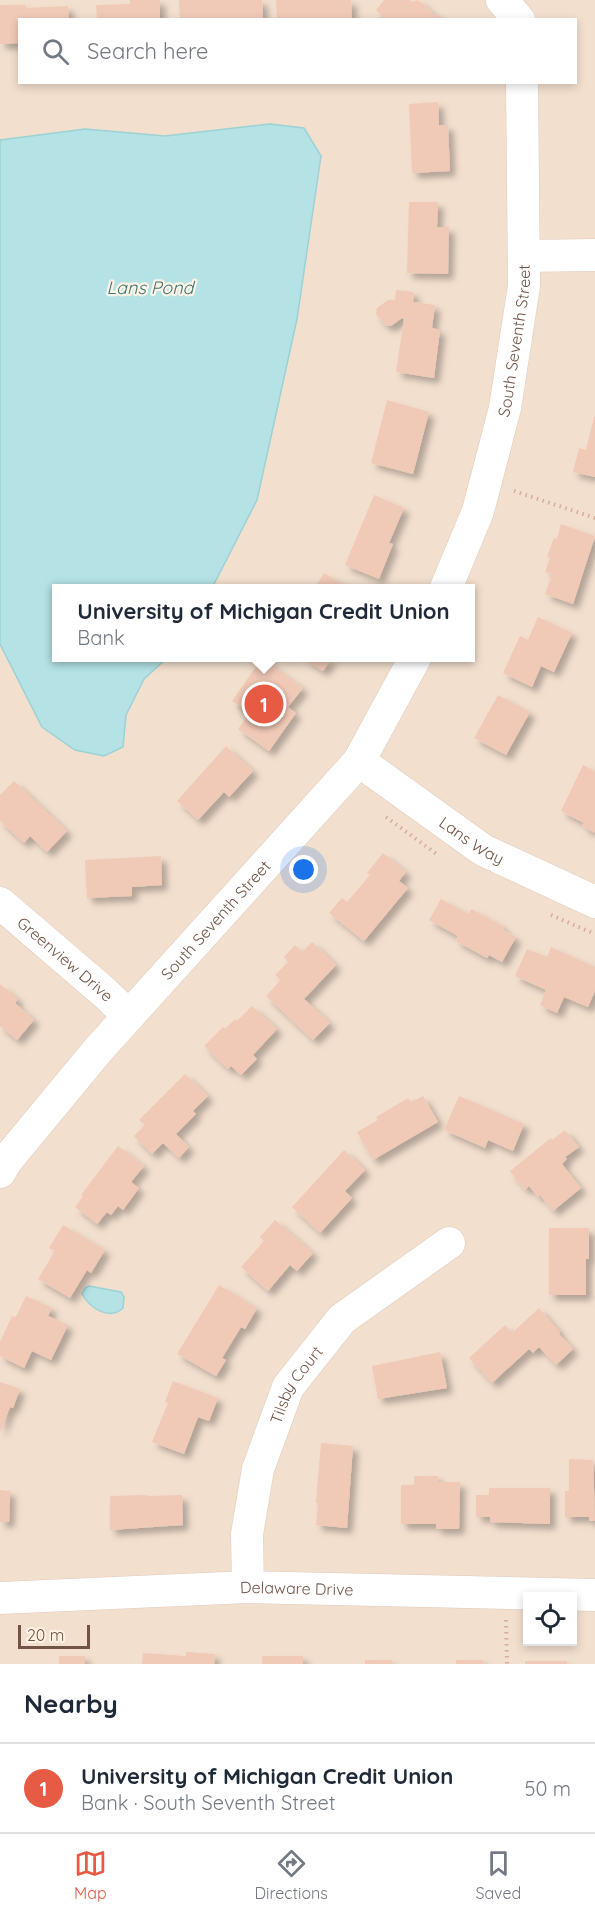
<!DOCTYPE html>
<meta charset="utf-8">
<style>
body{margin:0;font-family:Quicksand,sans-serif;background:#f6f6f7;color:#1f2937}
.controls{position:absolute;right:18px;bottom:18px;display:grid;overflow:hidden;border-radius:0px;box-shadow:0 3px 9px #0003}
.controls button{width:54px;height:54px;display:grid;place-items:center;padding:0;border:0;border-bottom:2px solid #e0e1e3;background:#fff;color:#1f2937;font:30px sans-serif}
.scale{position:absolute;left:18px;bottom:15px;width:72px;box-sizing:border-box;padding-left:6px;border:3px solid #725347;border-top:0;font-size:16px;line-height:21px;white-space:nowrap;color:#725347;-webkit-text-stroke:4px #fff3e5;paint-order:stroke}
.you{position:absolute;left:304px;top:870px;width:21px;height:21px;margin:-15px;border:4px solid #fff;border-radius:50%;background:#1a73e8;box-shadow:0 0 0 9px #1a73e833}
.badge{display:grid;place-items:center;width:39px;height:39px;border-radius:50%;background:#e75a43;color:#fff;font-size:20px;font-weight:700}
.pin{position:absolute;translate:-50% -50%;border:3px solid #fff;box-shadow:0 2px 6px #0006}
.popup{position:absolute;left:52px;top:584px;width:423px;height:78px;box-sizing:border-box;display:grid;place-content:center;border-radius:0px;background:#fff;filter:drop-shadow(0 2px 4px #0005);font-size:20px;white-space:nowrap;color:#747a83}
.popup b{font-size:22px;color:#1f2937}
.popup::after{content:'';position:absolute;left:50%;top:100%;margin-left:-12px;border:12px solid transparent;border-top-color:#fff}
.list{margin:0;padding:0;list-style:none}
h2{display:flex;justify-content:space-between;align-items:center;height:78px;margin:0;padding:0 24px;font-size:26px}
h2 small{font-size:20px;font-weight:400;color:#747a83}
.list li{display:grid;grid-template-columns:39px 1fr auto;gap:18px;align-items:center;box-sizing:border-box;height:90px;padding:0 24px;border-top:2px solid #e0e1e3}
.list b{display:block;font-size:22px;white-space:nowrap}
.list p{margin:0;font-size:20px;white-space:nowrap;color:#747a83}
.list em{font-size:20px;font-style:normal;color:#747a83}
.icon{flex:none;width:33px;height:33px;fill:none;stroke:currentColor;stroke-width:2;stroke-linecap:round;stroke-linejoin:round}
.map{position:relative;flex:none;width:595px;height:1664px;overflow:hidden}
.search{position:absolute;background:#fff;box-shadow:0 3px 9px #0003;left:18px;right:18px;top:18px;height:66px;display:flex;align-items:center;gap:15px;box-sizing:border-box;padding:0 21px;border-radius:0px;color:#747a83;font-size:22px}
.sheet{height:168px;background:#fff}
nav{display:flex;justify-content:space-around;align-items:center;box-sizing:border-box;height:84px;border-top:2px solid #e0e1e3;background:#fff;font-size:16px;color:#747a83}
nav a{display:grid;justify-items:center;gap:3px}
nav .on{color:#e75a43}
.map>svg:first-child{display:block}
.residential{fill:#f3dfce;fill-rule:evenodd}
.water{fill:#b4e2e5;stroke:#9bd2d6;stroke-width:1.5}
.building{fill:#f1c9b7;filter:url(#shadow)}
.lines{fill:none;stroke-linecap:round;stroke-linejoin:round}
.minor-casing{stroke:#e0cabb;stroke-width:33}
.path{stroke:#d5ad9b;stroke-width:4;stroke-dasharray:1.5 4.5;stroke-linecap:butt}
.minor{stroke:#fff;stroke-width:32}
.labels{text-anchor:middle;stroke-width:4.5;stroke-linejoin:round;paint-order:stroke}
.street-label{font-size:16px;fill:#725347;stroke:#fff3e5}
.water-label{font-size:18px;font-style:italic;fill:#3c7378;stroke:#fff3e5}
</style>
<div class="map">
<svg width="595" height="1664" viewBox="0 0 595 1664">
<defs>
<filter id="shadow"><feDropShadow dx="5.5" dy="5.5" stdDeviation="3" flood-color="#0004"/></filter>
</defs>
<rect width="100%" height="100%" fill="#fceedf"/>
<path class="residential" d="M0,0H595V1664H0ZM20,20H576V82H20ZM57,588H471V658H57ZM528,1596H572V1642H528Z"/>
<path class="water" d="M270,124L304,128L321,156L297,319L257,500L212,588H57V658H167L144,679L126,715L123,747L104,756L75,750L42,727L0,644V140L85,129L165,136Z
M89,1286L121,1292L124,1297L123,1308C109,1321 90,1308 82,1294L85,1288Z"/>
<path class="building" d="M130,0H160V20H97L96,5L130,4Z
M179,0H262L263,20H180Z
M276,0H351L352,20H277Z
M384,0H410L412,2L418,0L441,20H387L376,10Z
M0,5H25L26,8L68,6L69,20H20V43L0,44Z
M438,102L439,125H448L450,171L412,173L409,104Z
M409,202H438L437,227H449L448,274L407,273Z
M396,290L414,292L413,302L435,305L432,328L440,330L434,378L396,372L404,319L402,318L391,326L385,325L376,314L377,308L388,300H395Z
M387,400L429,412L413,474L371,463Z
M594,417H595V477L573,472L579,448L586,450Z
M374,495L404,508L389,543L393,544L379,579L345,565Z
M561,524L595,536L573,604L545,594L552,574L545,572L550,558L547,557L554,538L557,539Z
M324,573L348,588H314Z
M538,617L572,633L554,672L541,666L532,687L503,673L520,636L528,640Z
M262,658L303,688L288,707L296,713L269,751L238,729L250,713L232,701Z
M302,658H332L323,671Z
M498,695L530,712L506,755L474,738Z
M226,746L253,771L229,797L224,792L198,820L177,801Z
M583,765L595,771V833L582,826L584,823L561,811Z
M14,781L67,831L47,852L30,836L24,843L0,821V795Z
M383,853L406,872L399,881L408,888L364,941L329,913L342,898L347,902L370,875L367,873Z
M161,856L162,885L132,887V896L87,898L85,860Z
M441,899L468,914L472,909L504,927L503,930L516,937L502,962L489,955L487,958L456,941L458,936L429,920Z
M312,942L336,965L304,999L330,1023L313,1040L266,996L281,980L275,975L288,962L284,957L295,945L302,952Z
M551,947L595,967V991L588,1007L564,997L557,1013L540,1005L546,990L515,976L527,949L547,957Z
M0,984L18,999L15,1003L34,1020L17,1040L0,1026Z
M252,1006L277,1029L253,1055L257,1059L241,1075L231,1066L228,1069L204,1046L223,1027L225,1029L235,1019L237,1021Z
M185,1074L208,1096L193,1111L196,1114L176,1134L189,1147L179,1158L163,1143L152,1154L134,1136L145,1125L139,1120Z
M423,1096L438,1122L373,1160L357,1132L378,1120L376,1117L408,1098L411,1102Z
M459,1096L524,1124L513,1151L488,1140L485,1148L444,1130Z
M565,1130L579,1147L565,1157L567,1159L562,1164L581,1188L553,1211L540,1195L538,1197L529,1186L525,1190L510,1171L551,1138L552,1140Z
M118,1146L144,1166L131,1182L139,1188L123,1210L118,1206L111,1215L107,1212L97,1224L75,1207L83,1196L81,1195Z
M344,1150L365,1170L345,1191L352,1198L320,1233L292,1207Z
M275,1220L313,1253L297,1271L290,1265L268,1291L241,1267L264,1241L260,1237Z
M63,1225L105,1250L91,1273L87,1270L70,1298L38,1279L55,1251L49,1248Z
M549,1228H589V1259H586V1295H549Z
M219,1285L257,1308L245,1329L241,1327L222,1358L226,1360L216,1376L177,1354Z
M26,1296L52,1308L48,1316L68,1325L51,1360L32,1351L24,1368L0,1356V1342L12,1316L16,1317Z
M539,1308L560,1332L559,1334L573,1349L556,1365L539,1347L533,1353L529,1349L492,1383L469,1358L505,1325L512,1333Z
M440,1352L447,1388L378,1399L372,1366Z
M173,1381L218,1398L209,1421L198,1417L184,1454L152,1442L168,1403L165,1402Z
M0,1382L20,1389L13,1408L10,1407L0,1432Z
M321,1443L353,1446L347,1528L316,1525L318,1503H316Z
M569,1459L593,1460L595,1521H589V1517H565V1491H569Z
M414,1476H438V1482H460L459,1529H436V1524H401V1485H414Z
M489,1488H550V1524L490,1522V1517H476V1495H489Z
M0,1490L10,1491L9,1522H0Z
M147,1495V1496L182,1495L183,1525L110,1530V1496Z
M186,1652L215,1654L214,1664H142L143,1653L186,1656Z
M59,1656H85V1664H59Z
M262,1656H303V1664H262Z
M365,1660H392V1664H365Z
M456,1660H483V1664H456Z
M525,1661H567V1664H525Z"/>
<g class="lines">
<g class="minor-casing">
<g id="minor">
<path d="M502,0L519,20"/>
<path d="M524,256L595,255"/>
<path id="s1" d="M446,588L478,511L505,408L524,286L522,82"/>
<path id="s2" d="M359,761L483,850L595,902"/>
<path id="s3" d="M0,903L105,993L129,1016"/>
<path id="s4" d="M0,1172L7,1160L98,1050L359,761L415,658"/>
<path id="s5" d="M248,1587L247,1534L258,1469L288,1387L342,1319L449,1243"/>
<path id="s6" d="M0,1598L248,1587L595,1595"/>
</g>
</g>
<path class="path" d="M514,491L595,518
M386,817L438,855
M551,915L595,934
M506,1620L507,1664"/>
<use href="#minor" class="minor"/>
</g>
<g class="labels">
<g class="street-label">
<text dy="6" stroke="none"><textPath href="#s1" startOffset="258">South Seventh Street</textPath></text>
<text dy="6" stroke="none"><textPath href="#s2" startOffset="138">Lans Way</textPath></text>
<text dy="6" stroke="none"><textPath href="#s4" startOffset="332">South Seventh Street</textPath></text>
<text dy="6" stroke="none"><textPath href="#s3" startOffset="86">Greenview Drive</textPath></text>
<text dy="6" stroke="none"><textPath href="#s5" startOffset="212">Tilsby Court</textPath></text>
<text dy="6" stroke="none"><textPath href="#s6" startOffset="297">Delaware Drive</textPath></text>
</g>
<g class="water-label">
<text x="150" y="294">Lans Pond</text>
</g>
</g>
</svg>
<div class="controls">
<button><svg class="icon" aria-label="locate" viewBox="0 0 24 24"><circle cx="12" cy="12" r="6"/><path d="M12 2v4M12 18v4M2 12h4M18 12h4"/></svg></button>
</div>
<div class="scale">20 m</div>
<div class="you"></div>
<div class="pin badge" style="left:264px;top:704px">1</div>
<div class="popup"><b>University of Michigan Credit Union</b>Bank</div>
<div class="search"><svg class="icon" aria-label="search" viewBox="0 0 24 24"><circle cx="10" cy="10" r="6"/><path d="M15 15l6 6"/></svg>Search here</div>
</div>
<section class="sheet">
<h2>Nearby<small></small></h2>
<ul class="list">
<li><span class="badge">1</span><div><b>University of Michigan Credit Union</b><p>Bank · South Seventh Street</p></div><em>50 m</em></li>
</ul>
</section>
<nav>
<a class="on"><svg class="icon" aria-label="map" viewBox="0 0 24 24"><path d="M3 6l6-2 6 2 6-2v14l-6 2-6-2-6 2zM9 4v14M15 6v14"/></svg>Map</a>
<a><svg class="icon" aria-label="directions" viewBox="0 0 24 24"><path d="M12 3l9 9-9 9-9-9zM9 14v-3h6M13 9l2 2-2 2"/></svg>Directions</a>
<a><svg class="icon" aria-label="saved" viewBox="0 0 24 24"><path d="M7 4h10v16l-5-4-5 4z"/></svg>Saved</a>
</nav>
